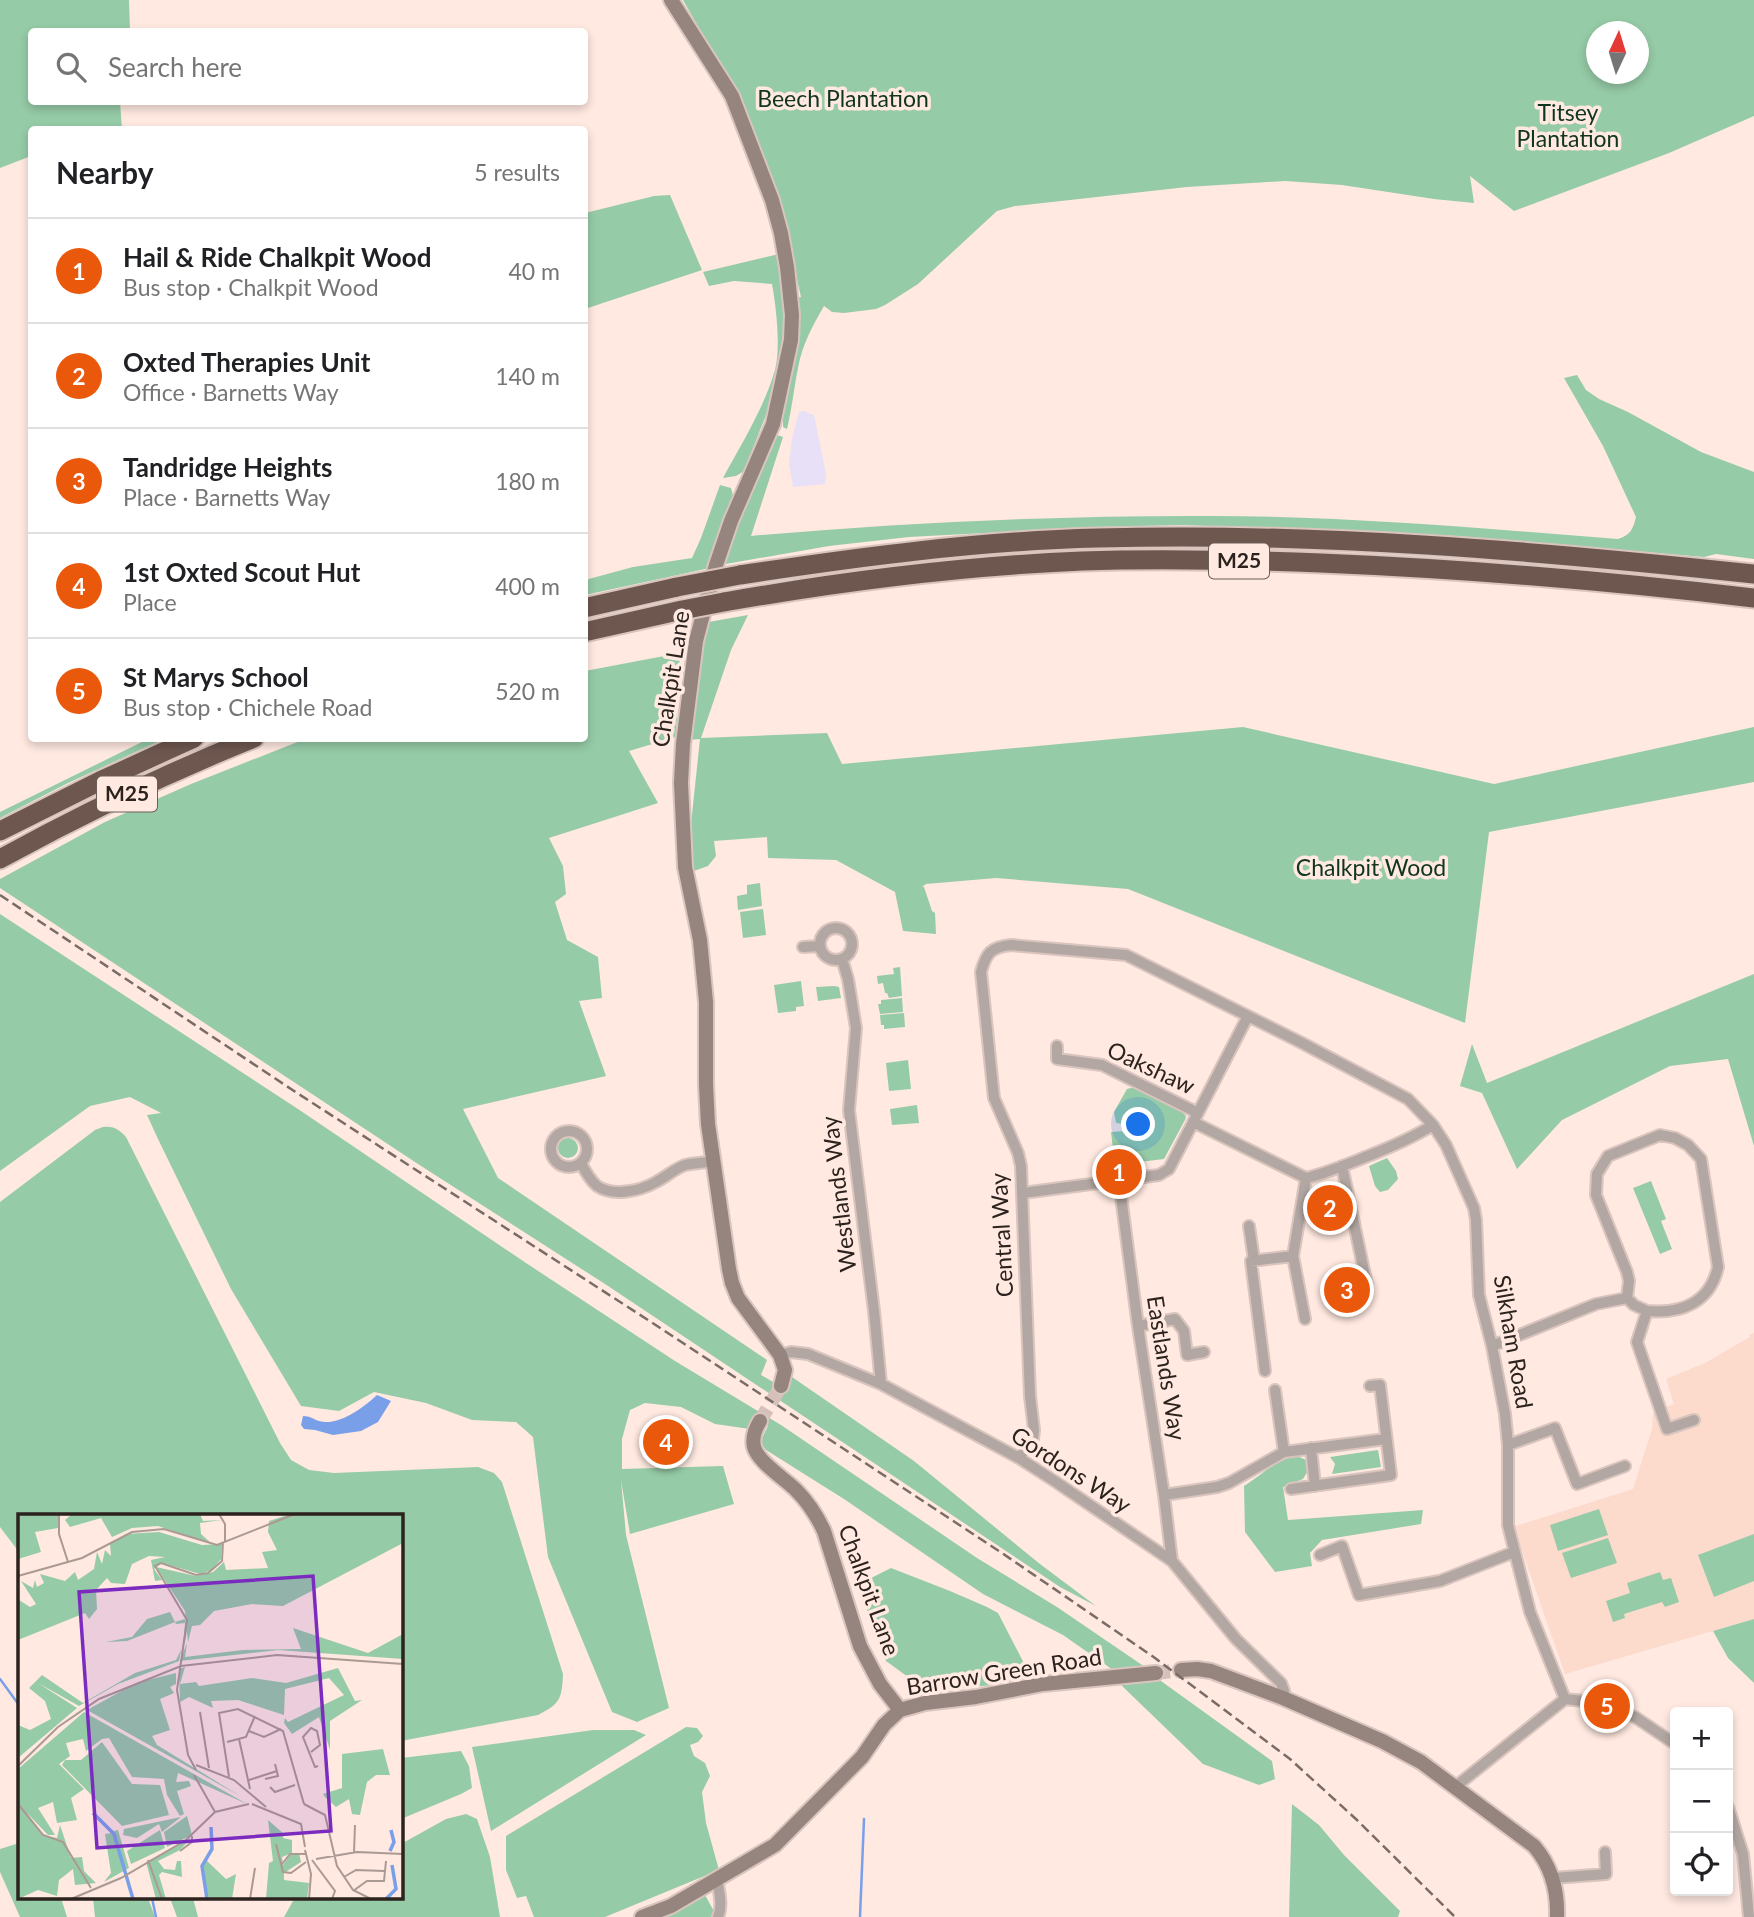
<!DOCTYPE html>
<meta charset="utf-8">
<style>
body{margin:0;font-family:Lato,sans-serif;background:#f2f2f2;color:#202124}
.controls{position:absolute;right:21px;bottom:21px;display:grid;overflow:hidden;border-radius:7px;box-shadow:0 4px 10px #0003}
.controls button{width:63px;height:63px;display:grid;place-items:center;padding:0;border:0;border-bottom:2px solid #e0e0e0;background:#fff;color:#202124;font:35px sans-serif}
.compass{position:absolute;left:1586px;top:21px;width:63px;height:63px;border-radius:50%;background:#fff;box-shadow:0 4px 10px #0003;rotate:4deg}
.you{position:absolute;left:1139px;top:1125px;width:24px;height:24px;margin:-18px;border:5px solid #fff;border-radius:50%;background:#1a73e8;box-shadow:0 0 0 10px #1a73e833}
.badge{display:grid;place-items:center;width:46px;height:46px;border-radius:50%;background:#ea580c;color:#fff;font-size:23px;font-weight:700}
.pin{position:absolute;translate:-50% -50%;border:4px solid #fff;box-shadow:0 2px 7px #0006}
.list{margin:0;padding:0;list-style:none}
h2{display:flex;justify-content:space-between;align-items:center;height:91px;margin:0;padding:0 28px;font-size:30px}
h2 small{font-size:23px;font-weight:400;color:#757577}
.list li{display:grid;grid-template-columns:46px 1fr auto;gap:21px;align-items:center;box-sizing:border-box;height:105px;padding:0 28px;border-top:2px solid #e0e0e0}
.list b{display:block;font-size:26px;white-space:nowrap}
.list p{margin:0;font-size:23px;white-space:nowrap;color:#757577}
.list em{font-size:23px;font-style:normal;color:#757577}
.icon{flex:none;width:38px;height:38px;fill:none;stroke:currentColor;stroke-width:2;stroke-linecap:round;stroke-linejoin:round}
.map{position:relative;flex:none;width:1754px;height:1917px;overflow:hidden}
.search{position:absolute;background:#fff;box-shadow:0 4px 10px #0003;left:28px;top:28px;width:560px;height:77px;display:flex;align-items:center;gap:18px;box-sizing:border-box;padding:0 24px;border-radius:7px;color:#757577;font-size:26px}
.panel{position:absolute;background:#fff;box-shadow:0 4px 10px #0003;left:28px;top:126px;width:560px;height:616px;border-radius:7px}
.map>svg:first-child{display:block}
.industrial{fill:#e8e0f6}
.built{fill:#fcdacc}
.green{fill:#96cba7;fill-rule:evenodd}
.water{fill:#7a9fe9}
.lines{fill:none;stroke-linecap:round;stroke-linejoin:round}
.stream{stroke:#7a9fe9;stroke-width:2.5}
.secondary-tunnel{stroke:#d5c1ba;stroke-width:14;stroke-dasharray:14 7;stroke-linecap:butt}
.street-casing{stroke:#d9c5be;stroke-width:14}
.secondary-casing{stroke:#d9c5be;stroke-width:18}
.highway-casing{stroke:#d9c5be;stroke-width:23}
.street{stroke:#b3a7a3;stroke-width:10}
.secondary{stroke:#96847f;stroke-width:14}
.highway{stroke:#6e574f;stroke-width:19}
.rail{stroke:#7a6b66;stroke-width:2.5;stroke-dasharray:10 5;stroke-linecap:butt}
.highway-bridge-casing{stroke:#d9c5be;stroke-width:23;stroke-linecap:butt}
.highway-bridge{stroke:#6e574f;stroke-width:19}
.labels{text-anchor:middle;stroke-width:7;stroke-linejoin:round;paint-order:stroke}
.shield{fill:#ffe9e1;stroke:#6b5e58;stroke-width:2}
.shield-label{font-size:21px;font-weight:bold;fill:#2c221e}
.park-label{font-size:23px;fill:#0f351f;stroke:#ffe9e1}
.street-label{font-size:23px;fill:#2c221e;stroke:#ffe9e1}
.inset-river{fill:none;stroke:#7a9fe9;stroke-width:3.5}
.inset-road{fill:none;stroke:#ab9993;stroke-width:2}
.view{fill:#7b2cbf;fill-opacity:0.15;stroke:#7b2cbf;stroke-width:3.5}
.inset-edge{fill:none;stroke:#2c221e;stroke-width:3.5}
</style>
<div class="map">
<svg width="1754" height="1917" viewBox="0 0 1754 1917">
<rect width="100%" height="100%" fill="#ffe9e1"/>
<path class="industrial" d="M804,411L814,415L826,474L825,484L793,487L789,464L792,439L799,412Z"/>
<path class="built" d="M1754,1333V1619L1565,1674L1521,1548L1516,1526L1633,1489L1652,1429L1653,1413L1674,1404L1666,1379L1705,1363L1750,1337L1749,1335Z"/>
<path class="green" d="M0,0H129L130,31L32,32V102H120L122,129L32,130L31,156L0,168Z
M683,0H1754V116L1669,153L1514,211L1470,176L1474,203L1434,199L1342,185L1285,181L1187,187L1015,206L997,211L918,284L885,305L876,309L844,313L832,312L824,306C813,325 802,345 798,368C794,388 792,408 787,429L783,427V413L796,298L801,297L778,197L737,95ZM1596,32H1638V74H1596Z
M670,195L702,270L585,309V213L654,196Z
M779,254L787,331L775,392L744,471L736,476L723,478C742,443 764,408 775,370C781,348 776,305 772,284L734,281L709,286L703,272Z
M1577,375L1586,390L1599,399L1628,412L1701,452L1754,472V559L1716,554L1704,557L1456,536L1183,525L1100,527L909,537L829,546L720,565L760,468L771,451L777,435L783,437L751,536C898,523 1047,516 1195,516C1336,515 1477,528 1618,539C1630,535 1633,530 1636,517L1603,446L1564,378Z
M720,485L731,488L734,499L710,568L585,595V580L633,567L692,558L701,538Z
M748,615L731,650L701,738L827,733L842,764L1243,727L1494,784L1754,727V782L1489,832L1465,1023L1128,889L996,878L926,884L922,887H924L932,911L935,913L936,934L903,931L895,892L836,860L768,858L767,837L714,841L716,856L708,866L694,871L689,843L700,739L688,740L703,623Z
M680,653L676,737L629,751L658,803L549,838L563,866L566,894L555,902L567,940L598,957L602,998L579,1001L606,1076L463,1109L498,1178L767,1360L761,1375L787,1390L792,1377L914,1461L1040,1564L1096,1606L1060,1587L605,1284L418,1164L0,888V879L105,822L191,784L305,739L584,738L585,671Z
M148,739H164L68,783L0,818V812Z
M760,883L762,906L738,910L737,896L747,894V885Z
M763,909L766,935L743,938L740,912Z
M0,914L298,1109L526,1263L675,1361L781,1425L977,1558L1057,1607L1145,1667L1113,1670L1063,1635L983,1594L844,1499L766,1450L760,1442L768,1426L755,1418L750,1429L715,1424L681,1407L645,1403L630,1410L622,1439V1469L723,1466L734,1504L630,1534L621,1480L626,1535L669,1708L637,1722L612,1712L548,1557L533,1437L516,1422L472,1420L426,1403L374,1392L339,1411L301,1406L231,1289L158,1139L147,1115L161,1113L130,1097L90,1106L0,1171Z
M900,967L902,996L889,998L887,993H885L883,983L878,984L877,976L894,974L893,968Z
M1754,974V1146L1728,1059L1670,1066L1562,1120L1517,1169L1482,1093L1460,1086L1472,1044L1487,1083Z
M801,981L804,1006L796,1007V1011L778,1013L774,985Z
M834,986L839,987L841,998L818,1001L816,987Z
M902,998L903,1012L880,1014L878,1004H881V1000Z
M904,1013L905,1027L884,1029V1025H881L880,1015Z
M908,1060L911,1089L889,1091L886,1063Z
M1131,1088H1136L1181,1111L1186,1116L1185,1120L1164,1159L1115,1165L1111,1132L1125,1131L1123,1124L1116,1123L1114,1112L1127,1089Z
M917,1105L919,1123L892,1125L890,1109Z
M103,1127C113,1126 119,1129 126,1137L280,1443L291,1460L309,1470L334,1473L478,1467L494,1473L502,1482L563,1674C562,1699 560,1704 538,1715L401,1741V1516H19V1552L0,1527V1202L95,1130Z
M558 1148a10 10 0 1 1 20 0a10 10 0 1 1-20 0Z
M1387,1158L1396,1171L1398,1179L1388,1190L1380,1192L1375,1186L1369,1166Z
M1651,1181L1666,1219L1661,1221L1672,1249L1660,1254L1633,1188Z
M1378,1450L1381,1467L1332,1474L1335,1464L1330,1457Z
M1297,1456L1306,1460L1309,1469L1303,1479L1283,1487L1288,1520L1423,1510L1421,1524L1322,1540L1310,1553L1312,1566L1275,1572L1245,1532L1244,1486C1264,1474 1275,1459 1297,1456Z
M1599,1509L1608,1535L1558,1551L1550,1525Z
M1754,1534V1581L1714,1597L1698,1555Z
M1608,1538L1617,1563L1571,1578L1562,1553Z
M891,1568L950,1591L987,1607L998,1613L1029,1673L1024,1677L993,1685L961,1688L919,1685L886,1661L863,1599L861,1583Z
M1660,1572L1663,1580L1671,1578L1679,1602L1665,1607L1662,1602L1624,1614L1625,1618L1613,1622L1606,1601L1630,1593L1627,1583Z
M1754,1619V1683L1728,1658L1713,1631Z
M1161,1681L1272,1761L1275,1779L1259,1785L1203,1764L1121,1685Z
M686,1727L697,1728L703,1736L698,1742L690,1745L694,1756L705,1763L710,1776L702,1792L706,1823L719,1870L605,1917H534L526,1896L517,1898L506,1870V1836Z
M593,1730H634L646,1735L491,1831L472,1747Z
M461,1751L469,1766L472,1788L461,1794L401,1819V1758Z
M1292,1804L1319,1825L1344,1855L1400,1911L1398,1917H1289Z
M466,1814L477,1819L490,1857L500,1917H284L293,1901L299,1898H401V1844L446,1819Z
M19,1843V1898H61L67,1917H20L0,1872V1849Z
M705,1895L716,1915L714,1917H661L674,1912Z
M93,1898H148L155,1917H95Z
M170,1898H193L198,1917H177Z"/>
<path class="water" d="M377,1395L391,1401L378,1422L361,1431L333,1435L315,1430L304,1429L301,1425L303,1416C310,1416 313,1419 319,1421C338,1427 364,1407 377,1395Z"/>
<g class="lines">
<path class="stream" d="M0,1679L19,1705
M152,1898L156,1917
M860,1917L864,1819"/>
<path class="secondary-tunnel" d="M760,1421L781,1386
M1156,1673L1181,1670"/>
<g class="street-casing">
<path id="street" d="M820 944a16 16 0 1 1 32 0a16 16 0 1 1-32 0Z
M803,947L820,946
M842,959L848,979L856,1028L849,1110L874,1311L881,1384
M1057,1046V1059L1102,1065L1198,1113
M1193,1122L1306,1178C1327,1173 1348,1164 1368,1156C1391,1147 1412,1138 1433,1125
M551 1149a18 18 0 1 1 36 0a18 18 0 1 1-36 0Z
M581,1163C585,1171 590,1180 597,1186C613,1197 640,1191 656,1182C666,1177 674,1169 685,1165C693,1163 704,1163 713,1161
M1342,1166L1367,1285
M1119,1181L1138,1326L1164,1495L1172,1561
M1023,1193L1159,1175L1169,1169L1248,1016
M1249,1226L1254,1260
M1627,1298L1629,1281L1627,1272L1596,1195L1597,1174L1608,1156L1660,1135L1675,1138L1688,1145L1701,1159L1718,1267C1710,1303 1681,1314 1647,1311
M1627,1298L1634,1305L1647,1311L1637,1342L1667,1429L1694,1420
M1305,1319L1293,1256L1306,1178
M1138,1326L1175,1319L1184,1331L1187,1355L1204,1352
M1492,1346L1596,1304L1627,1298
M780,1355L791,1352L808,1354L881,1384L1019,1458L1056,1482L1172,1561L1236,1639L1281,1683L1284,1691L1283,1698
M1265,1371L1251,1261L1293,1256
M1275,1390L1284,1452
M1508,1445L1555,1428L1577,1484L1625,1466
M1311,1448L1315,1486
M1019,1458L1033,1439L1034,1430L1030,1396L1021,1166L1018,1153L994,1098L981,972C986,953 991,947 1011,945L1126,955L1302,1043L1408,1099L1433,1125L1446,1145L1474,1208L1476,1220L1479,1295L1492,1346L1505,1414L1508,1445V1525L1530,1612L1565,1699
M1291,1489L1391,1475L1380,1385L1370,1386
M1164,1495L1217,1487L1229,1483L1284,1452L1386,1439
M1320,1555L1342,1546L1359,1595L1440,1581L1514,1552
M1455,1787L1565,1699L1593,1702L1635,1717L1675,1744
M1728,1807L1743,1854L1749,1917
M1554,1878L1606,1874L1605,1852
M717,1879C719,1891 723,1906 718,1917"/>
</g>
<g class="secondary-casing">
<path id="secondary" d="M671,0L732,96L772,200L781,233L787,267L792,315L791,340L773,424L731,521L716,565L696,641L683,744L681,783L685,867L700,940L706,1002V1085L708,1124L729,1269L732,1283L738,1298L780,1355L785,1370L781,1386
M760,1421C755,1429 752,1438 754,1447C758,1462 785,1479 796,1490C808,1502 817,1516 824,1531L860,1646L880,1684L900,1710
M1181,1670L1197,1669L1211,1671L1283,1698L1382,1741L1421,1762L1534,1846C1552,1867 1558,1890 1557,1917
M642,1917L671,1906L775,1845L862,1757L884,1725L900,1710L925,1703L976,1697L1043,1684L1156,1673"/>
</g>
<g class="highway-casing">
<path id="highway" d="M740,575C859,557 978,541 1098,538C1317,532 1537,551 1754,574
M724,602C843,581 962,566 1082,561C1162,558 1241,560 1321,563C1466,569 1610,581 1754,598
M584,608L677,587
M584,632L682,610
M0,831L100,781L194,738
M0,859C82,814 167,773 254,738"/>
</g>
<use href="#street" class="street"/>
<use href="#secondary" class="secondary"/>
<use href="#highway" class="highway"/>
<path class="rail" d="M0,895L294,1091L648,1320L1002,1553L1155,1658L1290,1759L1357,1820L1455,1917"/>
<g class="highway-bridge-casing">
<path id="highway-bridge" d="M677,587L740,575
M682,610L724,602"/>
</g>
<use href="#highway-bridge" class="highway-bridge"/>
</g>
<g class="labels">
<g class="shield">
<rect x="1209" y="543.5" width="60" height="35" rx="5"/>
<rect x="97" y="776.5" width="60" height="35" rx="5"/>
</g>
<g class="shield-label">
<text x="1239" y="568">M25</text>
<text x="127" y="801">M25</text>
</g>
<g class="park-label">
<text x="843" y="107">Beech Plantation</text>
<text x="1568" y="121">Titsey<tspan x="1568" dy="26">Plantation</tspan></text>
<text x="1371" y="876">Chalkpit Wood</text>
</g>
<g class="street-label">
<text transform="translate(671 679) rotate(-81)" y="8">Chalkpit Lane</text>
<text transform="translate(1151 1068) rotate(25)" y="8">Oakshaw</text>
<text transform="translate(839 1194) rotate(-97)" y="8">Westlands Way</text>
<text transform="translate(1002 1235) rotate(-93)" y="8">Central Way</text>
<text transform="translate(1513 1342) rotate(80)" y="8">Silkham Road</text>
<text transform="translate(1166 1368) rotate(81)" y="8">Eastlands Way</text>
<text transform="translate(1071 1470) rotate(33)" y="8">Gordons Way</text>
<text transform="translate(869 1590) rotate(70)" y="8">Chalkpit Lane</text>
<text transform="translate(1004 1672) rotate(-9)" y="8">Barrow Green Road</text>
</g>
</g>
<g transform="translate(18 1514)">
<rect width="385" height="385" fill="#ffe9e1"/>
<path d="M0,0H40V14L17,18L23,38L0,45ZM54,0H182L185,7L204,6L182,9L183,20L194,30L140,12L114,14L94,23L83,4L52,13L47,6ZM273,0H385V29L265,92L234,90L196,97L182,111L174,112L170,128L167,97L138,53L178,62L195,58L206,48L208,56L250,54L244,38L259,36L250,18L251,7ZM141,18L184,31L204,30L203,45L194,56L182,60L144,49L136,55L144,66L137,67L133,46L147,43L131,42L114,50L107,70L93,69L89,64L78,76L79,95L71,105L67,99L0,126L1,86L12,93L18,90L3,67L15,74L17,66L19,73L26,69L22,60L47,67L57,58L60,66L76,55L79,38L84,50L87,36L93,42L92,30L108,20ZM152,98L157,108L167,105L169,115L168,123L165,134L167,109L158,110L157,108L109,127L88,128L114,123L129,105ZM275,114L350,139L385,120V145L260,136L162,147L169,129L167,143L225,136L283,135ZM163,136L161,147L100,170L61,192L20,169L59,194L0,244V211L12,216L33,205L27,187L11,174L24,161L65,189L117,159L158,146ZM167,153L162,170L178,168L181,172L234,164L268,169L320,154L337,187L344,186L312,207V236L301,203L274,220L266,209L267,204L270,208L326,181L311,164L267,175L266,201L220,186L193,187L195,194L171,183L162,188L161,155ZM158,159V170L152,173L156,179L142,185L152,216L134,222L139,231L222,282L69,196L118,169ZM66,198L229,290L160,259L158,268L171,267L173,272L159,277L166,300L162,302L149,281L146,265L114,263L91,224L84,225L68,237L65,225L48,229L52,242L41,250L66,275L53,284L59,306L39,309L35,288L20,294L37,321H30L9,299L24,321L39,324L42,311L53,344L64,343L66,357L78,369L57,371L55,355L41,366L39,382L20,376L0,385V255ZM84,228L114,270L142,271L151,301L104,312L44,251L47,246H63ZM365,235L372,261H358L349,268L342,301L334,300L331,285L318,293L307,283L305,280L324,274V240ZM169,302L174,321L149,333L146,318ZM163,303L144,318L141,310L119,324L105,321L106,315ZM250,306L266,320L265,324L274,326V339L264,343L265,351L272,341L281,339L283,348L266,359V366L291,369L289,385H248L251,349L255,347ZM100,316L111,354L86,368L93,359L87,320L94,319L104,341L96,317ZM142,316L147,334L113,350L109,337ZM173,324L162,336L140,347L146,355L157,356L159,347H163L164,363L144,358L141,361L148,385H138L128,348ZM189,347L208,365L218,360L214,385H191L184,354Z" fill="#96cba7"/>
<path class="inset-river" d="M75,299L96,320L115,385M372,337L376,328L373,316M189,385L184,352L194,335L193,313M368,385L378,375L374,351"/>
<path class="inset-road" d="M41,0V20L50,48M201,0L207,10V27M0,62L64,44L114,18L146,15L199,31L277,0M182,198L191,254M231,217L246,223L263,215M221,225L232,275M209,228L228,223L237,202M293,238L302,231L299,217L293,214L285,223L297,253L300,252M178,251L216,266L248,293M0,252L40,213L81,185L163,152L259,141L385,150M178,256L170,241L159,176L169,106L137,52L143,49L178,61L190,59L204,47L205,28M176,261L197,298M211,263L201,199L220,195L265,217L286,290M247,265L260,262L257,250M231,266L259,257M252,273L257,278L277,271M0,290L25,321L45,328L73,374M234,290L283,310L287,333M286,290L307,301L319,352L335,376L353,385M258,330L265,358L273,359L288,348M287,336L293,360L291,385M162,337L174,328V322M336,338L337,311M298,345L339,338L385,340M130,346L144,385M294,346L317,377L314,385M264,350L272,340H288M326,363L338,356L366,357M335,377L349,367H366L368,347M53,385L103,364L168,326L197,298L231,290M232,385L237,354"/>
<path class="view" d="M295,62L313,317L79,334L61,78Z"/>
<rect width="385" height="385" class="inset-edge"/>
</g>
</svg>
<div class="controls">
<button>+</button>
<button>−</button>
<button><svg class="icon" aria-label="locate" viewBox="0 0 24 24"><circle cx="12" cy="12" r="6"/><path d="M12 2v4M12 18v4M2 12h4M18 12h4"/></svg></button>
</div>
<svg class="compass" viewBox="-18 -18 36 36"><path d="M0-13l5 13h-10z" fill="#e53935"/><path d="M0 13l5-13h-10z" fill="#757577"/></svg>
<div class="you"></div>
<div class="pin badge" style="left:1119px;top:1172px">1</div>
<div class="pin badge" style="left:1330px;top:1208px">2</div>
<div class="pin badge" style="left:1347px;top:1290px">3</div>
<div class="pin badge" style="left:666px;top:1442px">4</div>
<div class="pin badge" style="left:1607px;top:1706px">5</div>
<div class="search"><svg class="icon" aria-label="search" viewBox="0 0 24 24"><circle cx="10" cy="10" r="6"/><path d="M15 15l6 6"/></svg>Search here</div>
<section class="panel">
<h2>Nearby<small>5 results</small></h2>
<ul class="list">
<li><span class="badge">1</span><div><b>Hail &amp; Ride Chalkpit Wood</b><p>Bus stop · Chalkpit Wood</p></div><em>40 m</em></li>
<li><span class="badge">2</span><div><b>Oxted Therapies Unit</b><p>Office · Barnetts Way</p></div><em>140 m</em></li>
<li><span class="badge">3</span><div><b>Tandridge Heights</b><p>Place · Barnetts Way</p></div><em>180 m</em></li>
<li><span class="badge">4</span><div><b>1st Oxted Scout Hut</b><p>Place</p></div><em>400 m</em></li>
<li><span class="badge">5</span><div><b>St Marys School</b><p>Bus stop · Chichele Road</p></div><em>520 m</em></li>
</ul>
</section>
</div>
